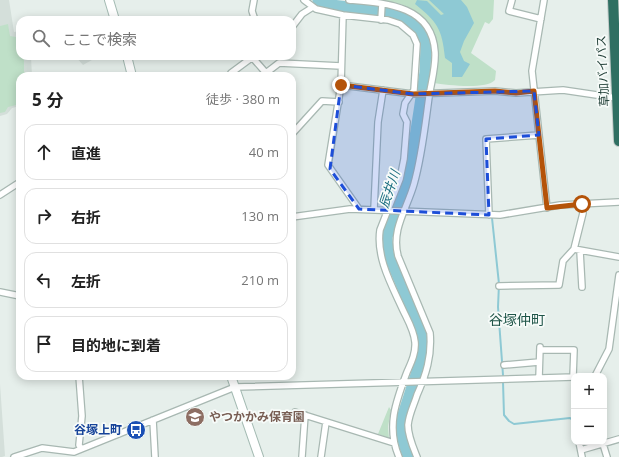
<!DOCTYPE html>
<html lang="ja">
<meta charset="utf-8">
<style>
body{margin:0;font-family:"Open Sans","Noto Sans JP",sans-serif;background:#f2f2f2;color:#222}
.controls{position:absolute;right:12px;bottom:12px;display:grid;overflow:hidden;border-radius:8px;box-shadow:0 2px 10px #0003}
.controls button{width:36px;height:36px;display:grid;place-items:center;padding:0;border:0;border-bottom:1px solid #e0e0e0;background:#fff;color:#222;font:20px sans-serif}
.stop{position:absolute;width:12px;height:12px;margin:-9px;border:3px solid #b45309;border-radius:50%;background:#fff}
.stop.end{background:#b45309;border-color:#fff;box-shadow:0 1px 4px #0008}
.list{margin:0;padding:0;list-style:none}
h2{display:flex;justify-content:space-between;align-items:center;height:52px;margin:0;padding:0 16px;font-size:17px}
h2 small{font-size:13px;font-weight:400;color:#767676}
.list li{display:grid;grid-template-columns:26px 1fr auto;gap:12px;align-items:center;box-sizing:border-box;height:56px;margin:0 8px 8px;padding:0 8px;border:1px solid #e0e0e0;border-radius:12px}
.list b{display:block;font-size:15px;white-space:nowrap}
.list em{font-size:13px;font-style:normal;color:#767676}
.icon{flex:none;width:22px;height:22px;fill:none;stroke:currentColor;stroke-width:2;stroke-linecap:round;stroke-linejoin:round}
.map{position:relative;flex:none;width:619px;height:457px;overflow:hidden}
.search{position:absolute;background:#fff;box-shadow:0 2px 10px #0003;left:16px;top:16px;width:280px;height:44px;display:flex;align-items:center;gap:10px;box-sizing:border-box;padding:0 14px;border-radius:12px;color:#767676;font-size:15px}
.panel{position:absolute;background:#fff;box-shadow:0 2px 10px #0003;left:16px;top:72px;width:280px;height:308px;border-radius:12px}
.map>svg:first-child{display:block}
.built{fill:#d4dfda}
.green{fill:#bfe0c8}
.water{fill:#8ec9d4}
.lines{fill:none;stroke-linecap:round;stroke-linejoin:round}
.stream{stroke:#8ec9d4;stroke-width:2}
.river{stroke:#8ec9d4;stroke-width:11}
.street-casing{stroke:#a8b8b2;stroke-width:8}
.secondary-casing{stroke:#a4bbb3;stroke-width:10}
.highway-casing{stroke:#c2cac8;stroke-width:12}
.street{stroke:#fff;stroke-width:5.5}
.secondary{stroke:#fff;stroke-width:8}
.highway{stroke:#2f6f62;stroke-width:10}
.route{stroke:#b45309;stroke-width:5}
.marked{fill:#1d4ed8;fill-opacity:0.2;stroke:#1d4ed8;stroke-width:3;stroke-dasharray:8 5;stroke-linejoin:round}
.labels{text-anchor:middle;stroke-width:3.5;stroke-linejoin:round;paint-order:stroke}
.street-label{font-size:12px;fill:#24423a;stroke:#f7fbf9}
.education-label{font-size:12px;font-weight:bold;fill:#785e54;stroke:#f7fbf9;text-anchor:start}
.transit-label{font-size:12px;font-weight:bold;fill:#164399;stroke:#f7fbf9;text-anchor:end}
.water-label{font-size:13px;font-style:italic;fill:#1c6f80;stroke:#f7fbf9}
.quarter-label{font-size:14px;fill:#1f5548;stroke:#f7fbf9}
</style>
<div class="map">
<svg width="619" height="457" viewBox="0 0 619 457">
<rect width="100%" height="100%" fill="#e6efeb"/>
<path class="built" d="M0,0H9L14,32L20,31V56H41L31,57L32,76H20V106L12,108L7,114L0,116Z
M75,56H99L83,65Z
M0,384L5,456L2,457H0Z"/>
<path class="green" d="M379,0H494L493,19L489,24L485,22L471,53L496,71L495,80C486,90 447,85 434,83L438,45L430,28L421,15L403,5Z
M8,24L10,36L16,37V45L20,46V56H24V72L30,73V76H20V104L8,107L5,112L0,113V26Z
M389,407L391,410L388,427L389,438L378,434Z"/>
<path class="water" d="M417,0L427,1L441,15L444,14L429,0H461L467,7L474,23L464,41L460,52L464,61L470,64L462,77H452V63L445,58C442,28 437,22 415,4Z"/>
<g class="lines">
<path class="stream" d="M492,218L499,284L498,307L503,375
M503,382L504,415L509,421L514,424L570,418L574,421"/>
<path class="river" d="M318,0L324,4L388,12L405,17L421,31L426,45L425,72L410,169L387,237L388,253L420,329L423,346L421,359L399,427L408,457"/>
<g class="street-casing">
<path id="street" d="M254,0L252,11L255,20
M304,0L316,9L343,15L388,20L400,24L413,35L417,44L414,90L405,103L403,114L407,122L404,159L400,179L380,230C376,257 391,284 402,308C407,319 414,330 415,342C416,353 411,363 407,372C396,401 386,427 399,457
M349,0C385,3 432,5 435,52C436,67 431,83 429,97C425,126 422,156 414,184C407,209 391,229 398,256L430,333C432,356 426,375 417,395C414,405 409,414 408,425C408,436 413,447 417,457
M512,0L509,11L541,19
M544,0L532,71L547,208
M343,15L341,85L328,165L359,209
M381,20L382,4
M292,27L302,14L313,7
M252,57L266,73L279,63L341,66
M232,76L231,73L254,56
M341,85L413,94L495,91L516,93L563,90L617,98
M292,134L322,101L339,102
M0,195L20,182
M374,209L378,122L383,90
M489,215L486,139L539,135
M292,217L350,209L500,215L560,205L619,202
M574,249L619,257
M580,251L582,287
M499,286L559,285L563,261L574,249L583,213L582,204
M0,292L20,296
M540,350H574L573,377
M504,365L539,362
M79,376L82,416L79,445L81,449
M595,376L609,349L619,275
M539,378L540,347
M295,412L394,443
M153,420L155,457
M579,442L582,457
M603,444L607,457
M581,450L619,439
M14,457L42,448L74,452L235,387L574,377
M302,457L305,415
M321,457L326,422"/>
</g>
<g class="secondary-casing">
<path id="secondary" d="M109,0L115,20
M127,56L132,76
M231,376L259,457"/>
</g>
<g class="highway-casing">
<path id="highway" d="M613,0L619,141"/>
</g>
<use href="#street" class="street"/>
<use href="#secondary" class="secondary"/>
<use href="#highway" class="highway"/>
</g>
<g class="lines">
<path class="route" d="M341,85L413,94L495,91L516,93L534,91L547,208L582,204"/>
</g>
<path class="marked" d="M341,85L413,94L534,91L539,135L486,139L489,215L359,209L330,169Z"/>
<defs>
<g id="school-disc" transform="scale(1)"><circle r="9.5" fill="#8d6e63" stroke="#f7fbf9"/><path d="M0-5L7-2L0 1L-7-2ZM-4 1L0 2.5L4 1V4Q0 6-4 4Z" fill="#fff"/></g>
<g id="bus-disc" transform="scale(1)"><circle r="9.5" fill="#1a4fb4" stroke="#f7fbf9"/><path d="M-5-6H5V4H4V6H2V4H-2V6H-4V4H-5ZM-3.5-4V0h7V-4ZM-3.5 1.2v1.5H-2V1.2ZM2 1.2v1.5H3.5V1.2Z" fill="#fff"/></g>
</defs>
<g fill-rule="evenodd">
<use href="#school-disc" x="195" y="417"/>
<use href="#bus-disc" x="136" y="430"/>
</g>
<g class="labels">
<g class="street-label">
<text transform="translate(603 71) rotate(-93)" y="4">草加バイパス</text>
</g>
<g class="education-label">
<text x="209" y="421">やつかかみ保育園</text>
</g>
<g class="transit-label">
<text x="122" y="434">谷塚上町</text>
</g>
<g class="water-label">
<text transform="translate(389 189) rotate(-71)" y="5">辰井川</text>
</g>
<g class="quarter-label">
<text x="517" y="325">谷塚仲町</text>
</g>
</g>
</svg>
<div class="controls">
<button>+</button>
<button>−</button>
</div>
<div class="stop" style="left:582px;top:204px"></div>
<div class="stop end" style="left:341px;top:85px"></div>
<div class="search"><svg class="icon" aria-label="search" viewBox="0 0 24 24"><circle cx="10" cy="10" r="6"/><path d="M15 15l6 6"/></svg>ここで検索</div>
<section class="panel">
<h2>5 分<small>徒歩 · 380 m</small></h2>
<ul class="list">
<li><svg class="icon" aria-label="ahead" viewBox="0 0 24 24"><path d="M12 20V5M6 11l6-6 6 6"/></svg><div><b>直進</b></div><em>40 m</em></li>
<li><svg class="icon" aria-label="right" viewBox="0 0 24 24"><path d="M7 20v-9h11M14 6l5 5-5 5"/></svg><div><b>右折</b></div><em>130 m</em></li>
<li><svg class="icon" aria-label="left" viewBox="0 0 24 24"><path d="M17 20v-9H6M10 6l-5 5 5 5"/></svg><div><b>左折</b></div><em>210 m</em></li>
<li><svg class="icon" aria-label="arrive" viewBox="0 0 24 24"><path d="M6 21V4h12l-3 4 3 4H6"/></svg><div><b>目的地に到着</b></div></li>
</ul>
</section>
</div>
